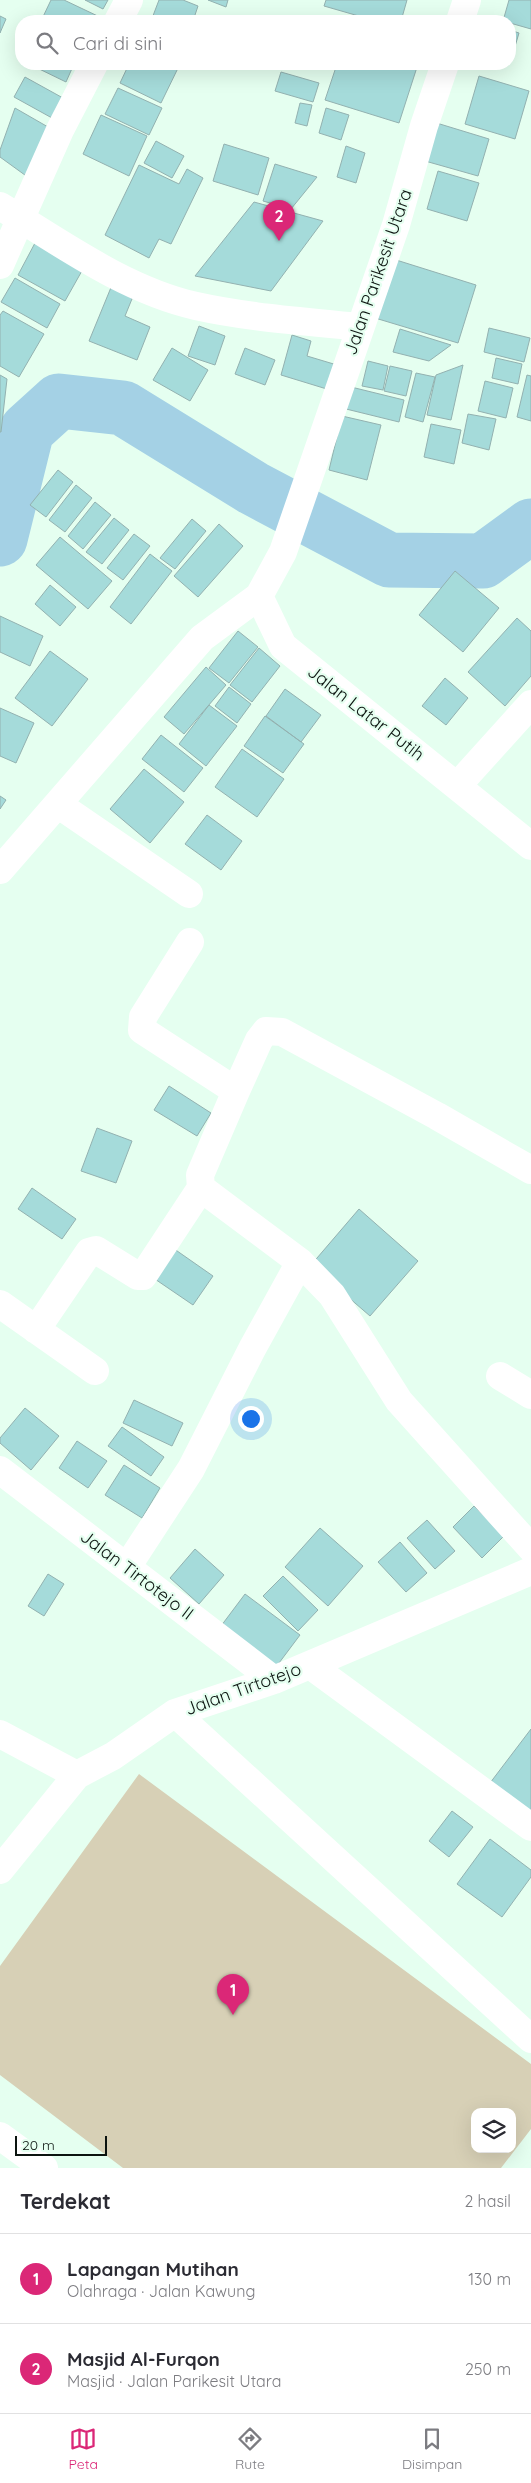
<!DOCTYPE html>
<html lang="id">
<meta charset="utf-8">
<style>
body{margin:0;font-family:Quicksand,sans-serif;background:#f7f7f7;color:#2b2b33}
.controls{position:absolute;right:15px;bottom:15px;display:grid;overflow:hidden;border-radius:10px;box-shadow:0 5px 20px #0002}
.controls button{width:45px;height:45px;display:grid;place-items:center;padding:0;border:0;border-bottom:1px solid #e1e1e2;background:#fff;color:#2b2b33;font:25px sans-serif}
.scale{position:absolute;left:15px;bottom:12px;width:92px;box-sizing:border-box;padding-left:5px;border:2px solid #0c1410;border-top:0;font-size:14px;line-height:18px;white-space:nowrap;color:#0c1410;-webkit-text-stroke:4px #e5fff0;paint-order:stroke}
.you{position:absolute;left:250px;top:1418px;width:18px;height:18px;margin:-12px;border:4px solid #fff;border-radius:50%;background:#1a73e8;box-shadow:0 0 0 8px #1a73e833}
.badge{display:grid;place-items:center;width:32px;height:32px;border-radius:50%;background:#db2777;color:#fff;font-size:16px;font-weight:700}
.pin{position:absolute;translate:-50% -41px;filter:drop-shadow(0 1px 2px #0008)}
.pin::after{content:'';position:absolute;top:26px;width:18px;height:15px;background:inherit;clip-path:polygon(0 0,100% 0,50% 100%)}
.list{margin:0;padding:0;list-style:none}
h2{display:flex;justify-content:space-between;align-items:center;height:65px;margin:0;padding:0 20px;font-size:21px}
h2 small{font-size:16px;font-weight:400;color:#7c7c81}
.list li{display:grid;grid-template-columns:32px 1fr auto;gap:15px;align-items:center;box-sizing:border-box;height:90px;padding:0 20px;border-top:1px solid #e1e1e2}
.list b{display:block;font-size:19px;white-space:nowrap}
.list p{margin:0;font-size:16px;white-space:nowrap;color:#7c7c81}
.list em{font-size:16px;font-style:normal;color:#7c7c81}
.icon{flex:none;width:28px;height:28px;fill:none;stroke:currentColor;stroke-width:2;stroke-linecap:round;stroke-linejoin:round}
.map{position:relative;flex:none;width:531px;height:2168px;overflow:hidden}
.search{position:absolute;background:#fff;box-shadow:0 5px 20px #0002;left:15px;right:15px;top:15px;height:55px;display:flex;align-items:center;gap:12px;box-sizing:border-box;padding:0 18px;border-radius:20px;color:#7c7c81;font-size:19px}
.sheet{height:245px;background:#fff}
nav{display:flex;justify-content:space-around;align-items:center;box-sizing:border-box;height:70px;border-top:1px solid #e1e1e2;background:#fff;font-size:14px;color:#7c7c81}
nav a{display:grid;justify-items:center;gap:2px}
nav .on{color:#db2777}
.map>svg:first-child{display:block}
.green{fill:#d7d0b6;fill-rule:evenodd}
.lines{fill:none;stroke-linecap:round;stroke-linejoin:round}
.river{stroke:#a4d1e5;stroke-width:55}
.building{fill:#a5dbda;stroke:#93b1b0}
.street{stroke:#fff;stroke-width:28}
.labels{text-anchor:middle;stroke-width:4.5;stroke-linejoin:round;paint-order:stroke}
.street-label{font-size:18px;fill:#0c1410;stroke:#e5fff0}
</style>
<div class="map">
<svg width="531" height="2168" viewBox="0 0 531 2168">
<rect width="100%" height="100%" fill="#e5fff0"/>
<path class="green" d="M139,1774L531,2064V2129L501,2168H123L0,2075V1966ZM475,2112H512V2149H475Z"/>
<g class="lines">
<path class="river" d="M0,539L27,430L59,401L123,408L253,488L389,560L483,561L531,526"/>
</g>
<path class="building" d="M51,0H64L104,19L103,21H41Z
M85,0H108L103,9Z
M159,0H183L198,6L193,21H151Z
M208,0H228L226,7Z
M326,0H407L401,21H376L324,6Z
M509,0H531V29L503,21Z
M0,16L6,19L0,33Z
M510,30L519,33L510,63Z
M29,64H74L66,82Z
M129,64H180L161,103L120,83Z
M337,64H418L399,123L325,100Z
M281,72L319,83L313,102L275,91Z
M479,76L529,91L515,139L465,124Z
M25,77L63,98L52,118L14,97Z
M118,88L162,108L149,135L105,114Z
M300,103L312,105L307,126L295,123Z
M15,108L55,131L29,178L0,157V150Z
M326,108L349,115L341,140L319,133Z
M101,115L147,136L129,176L83,154Z
M430,121L489,139L478,176L418,159Z
M156,141L184,156L172,178L144,163Z
M224,144L269,158L258,195L213,181Z
M346,146L365,153L356,183L337,177Z
M275,164L317,177L291,209L263,201Z
M139,165L179,184L187,169L203,178L171,244L159,239L149,258L105,235Z
M438,171L479,183L467,221L427,209Z
M254,202L323,221L271,291L195,276Z
M35,243L83,269L65,301L18,275Z
M393,259L476,285L458,343L375,318Z
M15,278L60,304L47,328L1,302Z
M112,285L134,294L125,316L150,327L137,360L89,341Z
M3,311L44,334L19,377L0,366V315Z
M199,326L225,336L215,365L188,356Z
M489,328L530,338L524,362L484,352Z
M400,329L451,345L429,361L393,352Z
M292,335L311,341L307,356L337,365L330,390L281,375Z
M172,348L208,370L190,401L153,380Z
M245,348L275,360L265,385L235,374Z
M496,358L522,364L518,384L492,378Z
M368,361L388,366L383,390L362,386Z
M463,365L451,420L427,415L436,375Z
M390,366L412,371L406,396L384,391Z
M416,373L435,377L423,422L405,417Z
M0,375L7,379L1,432H0Z
M527,375L531,376V421L517,417Z
M485,381L513,388L506,418L478,411Z
M347,386L404,400L399,422L342,408Z
M468,414L496,419L489,450L462,443Z
M342,416L381,425L367,480L329,470Z
M431,424L461,430L454,464L424,457Z
M58,470L73,482L46,517L30,505Z
M76,485L92,498L65,532L49,520Z
M95,502L111,515L83,549L68,536Z
M114,518L129,530L102,564L86,552Z
M192,519L206,531L175,569L160,558Z
M219,524L243,546L198,597L174,576Z
M134,534L150,546L123,580L107,568Z
M60,537L112,581L88,609L36,565Z
M150,554L172,571L131,624L110,607Z
M455,571L499,608L463,652L419,615Z
M50,585L76,607L60,626L35,604Z
M0,616L43,636L30,666L0,652Z
M517,618L531,631V676L505,706L468,672Z
M238,631L258,647L229,683L209,668Z
M259,648L280,666L252,702L230,685Z
M50,651L88,679L52,726L15,698Z
M206,667L226,685L184,734L164,717Z
M445,678L468,698L446,725L422,706Z
M229,687L251,704L237,723L215,706Z
M285,689L321,715L301,742L266,716Z
M209,705L237,726L206,766L179,744Z
M0,708L34,723L16,763L0,756Z
M265,716L304,744L283,773L244,746Z
M161,735L203,768L184,792L142,759Z
M242,749L284,779L257,817L215,787Z
M144,769L184,802L150,843L110,809Z
M0,796L6,800L0,809Z
M207,815L242,841L221,870L185,844Z
M169,1086L211,1113L197,1136L154,1110Z
M97,1128L132,1141L116,1183L81,1171Z
M32,1188L76,1219L62,1239L18,1209Z
M359,1209L418,1261L370,1316L311,1265Z
M170,1246L213,1276L193,1305L149,1275Z
M134,1400L183,1423L172,1446L123,1423Z
M25,1408L59,1436L31,1470L0,1443V1438Z
M122,1427L164,1457L151,1476L108,1446Z
M77,1441L107,1461L88,1488L59,1468Z
M124,1465L160,1488L142,1518L105,1495Z
M474,1506L504,1536L482,1558L453,1527Z
M427,1520L455,1551L435,1569L407,1538Z
M320,1528L363,1566L328,1606L285,1567Z
M400,1542L427,1573L406,1592L378,1562Z
M195,1549L224,1575L199,1604L170,1578Z
M48,1574L64,1584L44,1616L28,1606Z
M283,1576L318,1610L298,1631L263,1596Z
M245,1594L300,1635L276,1667L221,1626Z
M531,1729V1814L490,1783Z
M452,1811L473,1827L449,1857L429,1841Z
M490,1839L531,1870V1877L502,1917L457,1884Z"/>
<g class="lines">
<path class="street" d="M118,21L129,0
M460,21L467,0
M445,64L424,126L396,225L283,552L259,596L283,646L531,846
M0,206C61,243 125,290 196,306C250,318 305,321 359,327
M0,265L60,130L94,64
M458,785L531,704
M59,805L189,894
M0,870L202,638L259,596
M190,942L143,1017L142,1030L236,1091
M201,1188L300,1262L332,1295L399,1401L531,1548
M0,1304L95,1371
M36,1330L89,1252L96,1250L138,1276H143L201,1188L200,1175L236,1091L259,1040L266,1031L282,1032L437,1116L531,1170
M500,1376L531,1395
M0,1470L274,1680
M127,1567L191,1469L252,1349L300,1262
M310,1665L531,1827
M175,1713L531,2039
M0,1734L77,1775
M0,1870L77,1775L113,1756L175,1713L274,1680L531,1571
M0,2136L44,2168"/>
</g>
<g class="labels">
<g class="street-label">
<text transform="translate(378 272) rotate(-71)" y="6">Jalan Parikesit Utara</text>
<text transform="translate(366 713) rotate(38)" y="6">Jalan Latar Putih</text>
<text transform="translate(137 1575) rotate(37)" y="6">Jalan Tirtotejo II</text>
<text transform="translate(243 1689) rotate(-20)" y="6">Jalan Tirtotejo</text>
</g>
</g>
</svg>
<div class="controls">
<button><svg class="icon" aria-label="layers" viewBox="0 0 24 24"><path d="M12 4l9 5-9 5-9-5zM3 14l9 5 9-5"/></svg></button>
</div>
<div class="scale">20 m</div>
<div class="you"></div>
<div class="pin badge" style="left:233px;top:2015px">1</div>
<div class="pin badge" style="left:279px;top:241px">2</div>
<div class="search"><svg class="icon" aria-label="search" viewBox="0 0 24 24"><circle cx="10" cy="10" r="6"/><path d="M15 15l6 6"/></svg>Cari di sini</div>
</div>
<section class="sheet">
<h2>Terdekat<small>2 hasil</small></h2>
<ul class="list">
<li><span class="badge">1</span><div><b>Lapangan Mutihan</b><p>Olahraga · Jalan Kawung</p></div><em>130 m</em></li>
<li><span class="badge">2</span><div><b>Masjid Al-Furqon</b><p>Masjid · Jalan Parikesit Utara</p></div><em>250 m</em></li>
</ul>
</section>
<nav>
<a class="on"><svg class="icon" aria-label="map" viewBox="0 0 24 24"><path d="M3 6l6-2 6 2 6-2v14l-6 2-6-2-6 2zM9 4v14M15 6v14"/></svg>Peta</a>
<a><svg class="icon" aria-label="directions" viewBox="0 0 24 24"><path d="M12 3l9 9-9 9-9-9zM9 14v-3h6M13 9l2 2-2 2"/></svg>Rute</a>
<a><svg class="icon" aria-label="saved" viewBox="0 0 24 24"><path d="M7 4h10v16l-5-4-5 4z"/></svg>Disimpan</a>
</nav>
